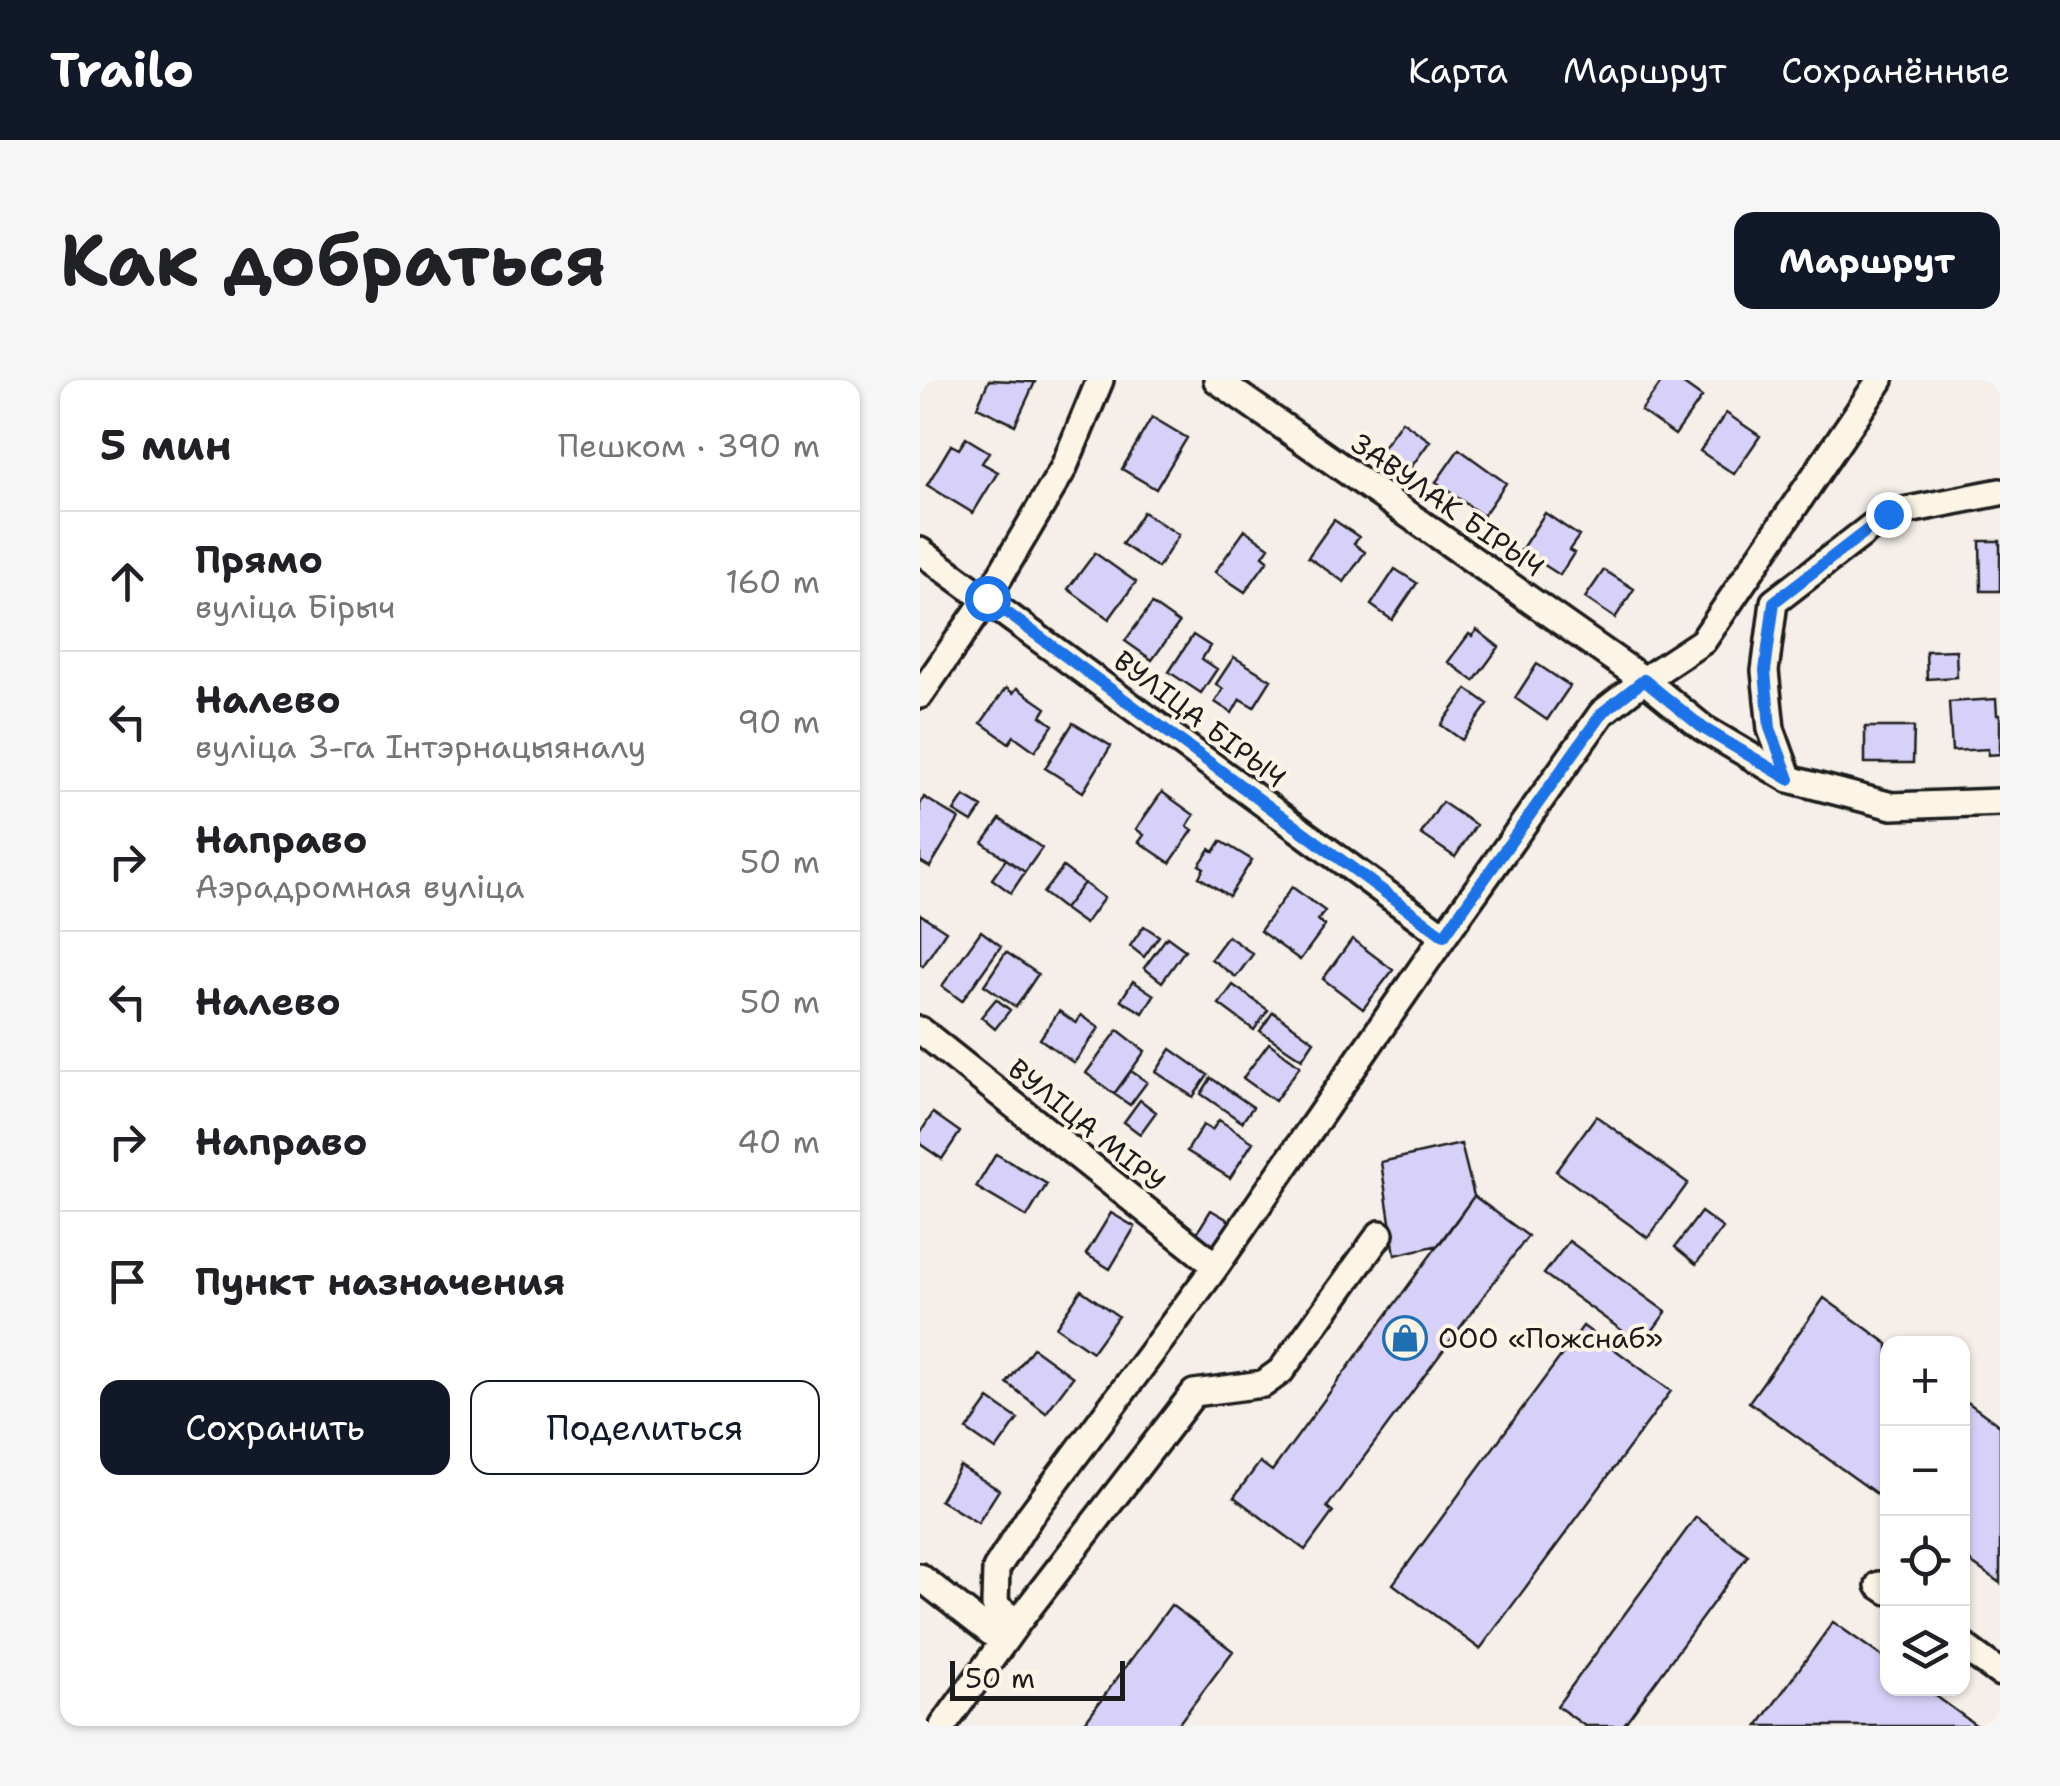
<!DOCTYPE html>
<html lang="ru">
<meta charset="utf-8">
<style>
body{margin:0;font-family:"Shantell Sans",sans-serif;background:#f6f6f6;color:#202124}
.controls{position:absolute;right:30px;bottom:30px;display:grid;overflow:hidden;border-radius:20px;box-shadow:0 2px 8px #0004}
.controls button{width:90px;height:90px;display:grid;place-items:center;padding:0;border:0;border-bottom:2px solid #e0e0e0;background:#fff;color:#202124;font:50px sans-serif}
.scale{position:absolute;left:30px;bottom:25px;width:175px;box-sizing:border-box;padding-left:10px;border:5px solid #1c1c1c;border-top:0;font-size:28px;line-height:35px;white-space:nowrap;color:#1c1c1c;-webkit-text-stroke:8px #fcf5e5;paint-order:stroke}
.stop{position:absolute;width:30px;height:30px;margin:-22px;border:8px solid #1a73e8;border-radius:50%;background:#fff}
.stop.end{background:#1a73e8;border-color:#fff;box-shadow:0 2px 10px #0008}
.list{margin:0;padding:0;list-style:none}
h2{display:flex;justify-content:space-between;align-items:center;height:130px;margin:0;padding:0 40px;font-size:42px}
h2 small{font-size:32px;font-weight:400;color:#757577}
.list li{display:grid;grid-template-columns:65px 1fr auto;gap:30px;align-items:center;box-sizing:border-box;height:140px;padding:0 40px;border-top:2px solid #e0e0e0}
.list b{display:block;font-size:38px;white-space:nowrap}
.list p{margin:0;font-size:32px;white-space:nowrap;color:#757577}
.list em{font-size:32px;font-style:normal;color:#757577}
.actions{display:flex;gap:20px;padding:30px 40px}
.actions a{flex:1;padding:22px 0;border:2px solid #111827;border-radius:20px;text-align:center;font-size:35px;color:#111827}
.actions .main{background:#111827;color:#fff}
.icon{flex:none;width:55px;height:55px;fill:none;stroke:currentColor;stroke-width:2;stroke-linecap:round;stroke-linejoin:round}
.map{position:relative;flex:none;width:1080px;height:1346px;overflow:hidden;border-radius:20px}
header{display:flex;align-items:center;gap:60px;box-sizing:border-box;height:140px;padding:0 50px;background:#111827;color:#fff}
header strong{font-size:48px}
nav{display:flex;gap:55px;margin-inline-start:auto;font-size:35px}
.intro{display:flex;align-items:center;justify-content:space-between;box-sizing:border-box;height:240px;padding:0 60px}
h1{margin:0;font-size:70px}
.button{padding:25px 45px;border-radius:20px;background:#111827;color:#fff;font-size:35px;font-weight:700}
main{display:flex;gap:60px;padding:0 60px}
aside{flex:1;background:#fff;border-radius:20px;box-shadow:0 2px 8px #0004}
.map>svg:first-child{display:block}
.building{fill:#d7d1f9;stroke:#1c1c1c;stroke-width:2.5}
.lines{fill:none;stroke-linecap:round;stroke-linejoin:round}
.minor-casing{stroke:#1c1c1c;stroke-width:32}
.minor{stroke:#fcf5e5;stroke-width:25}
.route{stroke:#1a73e8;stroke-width:12}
.labels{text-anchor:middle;stroke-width:8;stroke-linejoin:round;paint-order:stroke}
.street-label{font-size:28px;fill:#1c1c1c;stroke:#fcf5e5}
.poi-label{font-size:28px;fill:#1c1c1c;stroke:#fcf5e5;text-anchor:start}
</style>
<header>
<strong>Trailo</strong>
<nav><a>Карта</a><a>Маршрут</a><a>Сохранённые</a></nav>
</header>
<div class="intro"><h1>Как добраться</h1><a class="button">Маршрут</a></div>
<main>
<aside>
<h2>5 мин<small>Пешком · 390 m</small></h2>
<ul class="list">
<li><svg class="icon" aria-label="ahead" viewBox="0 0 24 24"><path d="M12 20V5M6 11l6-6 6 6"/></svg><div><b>Прямо</b><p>вуліца Бірыч</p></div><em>160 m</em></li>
<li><svg class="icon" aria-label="left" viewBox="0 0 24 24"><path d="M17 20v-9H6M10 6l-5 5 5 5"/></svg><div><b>Налево</b><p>вуліца 3-га Інтэрнацыяналу</p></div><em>90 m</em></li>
<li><svg class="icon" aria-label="right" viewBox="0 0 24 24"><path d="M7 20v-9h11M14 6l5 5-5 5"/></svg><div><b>Направо</b><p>Аэрадромная вуліца</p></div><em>50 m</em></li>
<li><svg class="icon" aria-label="left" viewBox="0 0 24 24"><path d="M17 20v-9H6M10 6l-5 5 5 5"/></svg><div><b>Налево</b></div><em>50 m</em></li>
<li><svg class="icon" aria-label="right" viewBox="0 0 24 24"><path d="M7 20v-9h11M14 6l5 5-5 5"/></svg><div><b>Направо</b></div><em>40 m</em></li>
<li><svg class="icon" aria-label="arrive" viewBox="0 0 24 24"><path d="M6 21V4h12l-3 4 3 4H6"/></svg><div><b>Пункт назначения</b></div></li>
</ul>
<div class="actions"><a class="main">Сохранить</a><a>Поделиться</a></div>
</aside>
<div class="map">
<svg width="1080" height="1346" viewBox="0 0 1080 1346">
<rect width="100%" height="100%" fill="#f5eee9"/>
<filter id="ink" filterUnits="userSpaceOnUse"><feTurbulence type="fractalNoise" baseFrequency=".01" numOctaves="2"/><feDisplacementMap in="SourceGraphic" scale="20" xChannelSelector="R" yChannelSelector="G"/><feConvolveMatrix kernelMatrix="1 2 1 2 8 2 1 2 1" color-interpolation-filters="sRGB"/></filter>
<g filter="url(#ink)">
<path class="building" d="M69,0L115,2L95,45L57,27Z
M743,0H758L782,17L755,55L721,31Z
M806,33L840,56L814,94L780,71Z
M232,37L267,58L236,109L202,89Z
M482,41L510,61L489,90L461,70Z
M46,58L69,72L62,83L78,92L53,133L7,105L31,65L39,69Z
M539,69L586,103L563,136L516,102Z
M223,132L259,155L238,188L202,164Z
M625,133L659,156L649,170L654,173L640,195L601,170Z
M414,140L439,157L434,164L445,172L424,202L388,177Z
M325,150L349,167L343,176L348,180L325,212L295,192Z
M1060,161H1080V211H1061Z
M175,173L216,202L189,239L148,209Z
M475,189L497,203L472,240L451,225Z
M684,190L714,209L695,238L665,218Z
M232,224L259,243L232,280L205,261Z
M557,250L579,267L554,301L528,282L549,254L552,256Z
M273,255L290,266L282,279L297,289L281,313L249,292Z
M1036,270L1037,297L1007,299L1006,271Z
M314,277L351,300L334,327L320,319L312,333L295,322L303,309L296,304Z
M617,284L650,306L627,340L595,318Z
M86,308L93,313L97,308L126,328L121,336L133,345L115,371L94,356L89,363L61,343Z
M547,309L568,324L542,360L521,345Z
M1076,319L1077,335H1080V374L1068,375V369L1032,371L1029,322Z
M153,343L191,366L163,412L125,388Z
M945,347H994L993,383H945Z
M242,412L274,435L267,446L273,450L250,483L219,462L224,455L216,449Z
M44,416L62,427L52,442L34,431Z
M4,417L39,439L10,487L0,481V425Z
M522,422L556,445L535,477L501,454Z
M80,439L122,468L105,492L63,463Z
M301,461L332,480L309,516L279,497L284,488L279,485L290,469L294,472Z
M86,479L105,492L91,513L72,499Z
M143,487L164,503L144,529L123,513Z
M164,503L184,518L165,544L144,529Z
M372,507L405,531L398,540L405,546L380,580L340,551Z
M0,534L26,551L3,586L0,584Z
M224,546L239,556L224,577L210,566Z
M61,551L81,566L42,621L22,606Z
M308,556L333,574L316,597L291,579Z
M247,557L265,570L242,602L224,588Z
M432,559L473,590L443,629L403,599Z
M86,572L118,594L96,627L64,605Z
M213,601L234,615L223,633L201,620Z
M313,605L348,630L334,650L299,624Z
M76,619L90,630L75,649L61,637Z
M139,631L156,643L161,635L179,648L154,683L120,659Z
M353,632L394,661L382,679L340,651Z
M198,650L225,671L194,714L166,693Z
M349,663L380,686L355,721L323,698Z
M251,669L288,695L273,717L236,692Z
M211,691L227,702L210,725L194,714Z
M291,698L333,727L322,742L281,714Z
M220,720L236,732L220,754L204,742Z
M13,733L40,752L22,779L0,764V753Z
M676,736L768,803L728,858L636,791Z
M299,740L333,762L310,798L267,771L283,745L292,750Z
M541,764L554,816L519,865L475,875L461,782Z
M76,774L127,804L107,837L56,807Z
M554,816L608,856L407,1127L413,1132L385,1170L314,1117L340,1082L352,1091Z
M291,830L315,844L297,874L273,859Z
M781,832L803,848L776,884L755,867Z
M191,833L215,847L190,889L166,874Z
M649,861L746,932L722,965L624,894Z
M161,910L198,936L172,972L136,947Z
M904,918L968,964V1122L829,1022Z
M663,946L751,1011L560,1269L473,1204Z
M113,968L153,997L126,1033L87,1003Z
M1042,1018L1080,1046V1203L1042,1176Z
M69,1019L98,1039L76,1070L47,1050Z
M40,1086L79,1110L58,1143L20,1120Z
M776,1137L828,1175L703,1346H665L637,1326Z
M251,1225L313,1271L257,1346H162Z
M913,1242L968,1281V1308H1005L1057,1346H838Z"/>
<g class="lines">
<g class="minor-casing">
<path id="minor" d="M297,0L724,300L783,348L869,399L972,426L1080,422
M0,171L524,556
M0,315L67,218L143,89L180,0
M869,399L851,349L845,291L854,222L968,134L1080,112
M0,650L296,886
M0,1197L83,1262
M959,1205L968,1211
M97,1243L75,1225L76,1189L110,1136L296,886L524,556L682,333L724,300L783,261L960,0
M1042,1265L1080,1293
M23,1346L97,1243L274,1013L343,1004L361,991L460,854"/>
</g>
<use href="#minor" class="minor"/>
</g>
</g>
<g class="lines" filter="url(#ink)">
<path class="route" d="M67,218L524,556L682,333L724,300L783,348L869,399L850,348L845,291L854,222L968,134"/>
</g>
<defs>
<g id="shop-ring" transform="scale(2.25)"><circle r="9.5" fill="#fcf5e5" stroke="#1f6fb2" stroke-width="1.5"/><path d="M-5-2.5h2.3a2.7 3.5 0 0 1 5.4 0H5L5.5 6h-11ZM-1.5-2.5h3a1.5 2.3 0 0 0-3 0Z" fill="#1f6fb2"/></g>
</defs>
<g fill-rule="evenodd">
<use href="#shop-ring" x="485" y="958"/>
</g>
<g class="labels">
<g class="street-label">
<text transform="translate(528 125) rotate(35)" y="10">ЗАВУЛАК БІРЫЧ</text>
<text transform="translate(280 339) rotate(37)" y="10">ВУЛІЦА БІРЫЧ</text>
<text transform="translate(167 745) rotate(39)" y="10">ВУЛІЦА МІРУ</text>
</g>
<g class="poi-label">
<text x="518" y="968">ООО «Пожснаб»</text>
</g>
</g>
</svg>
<div class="controls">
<button>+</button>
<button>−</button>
<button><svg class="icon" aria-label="locate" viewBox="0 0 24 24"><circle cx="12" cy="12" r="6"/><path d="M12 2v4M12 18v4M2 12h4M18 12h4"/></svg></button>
<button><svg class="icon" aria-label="layers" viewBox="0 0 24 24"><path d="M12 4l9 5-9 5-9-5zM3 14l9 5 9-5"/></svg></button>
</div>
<div class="scale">50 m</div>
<div class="stop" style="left:67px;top:218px"></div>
<div class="stop end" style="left:968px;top:134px"></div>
</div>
</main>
